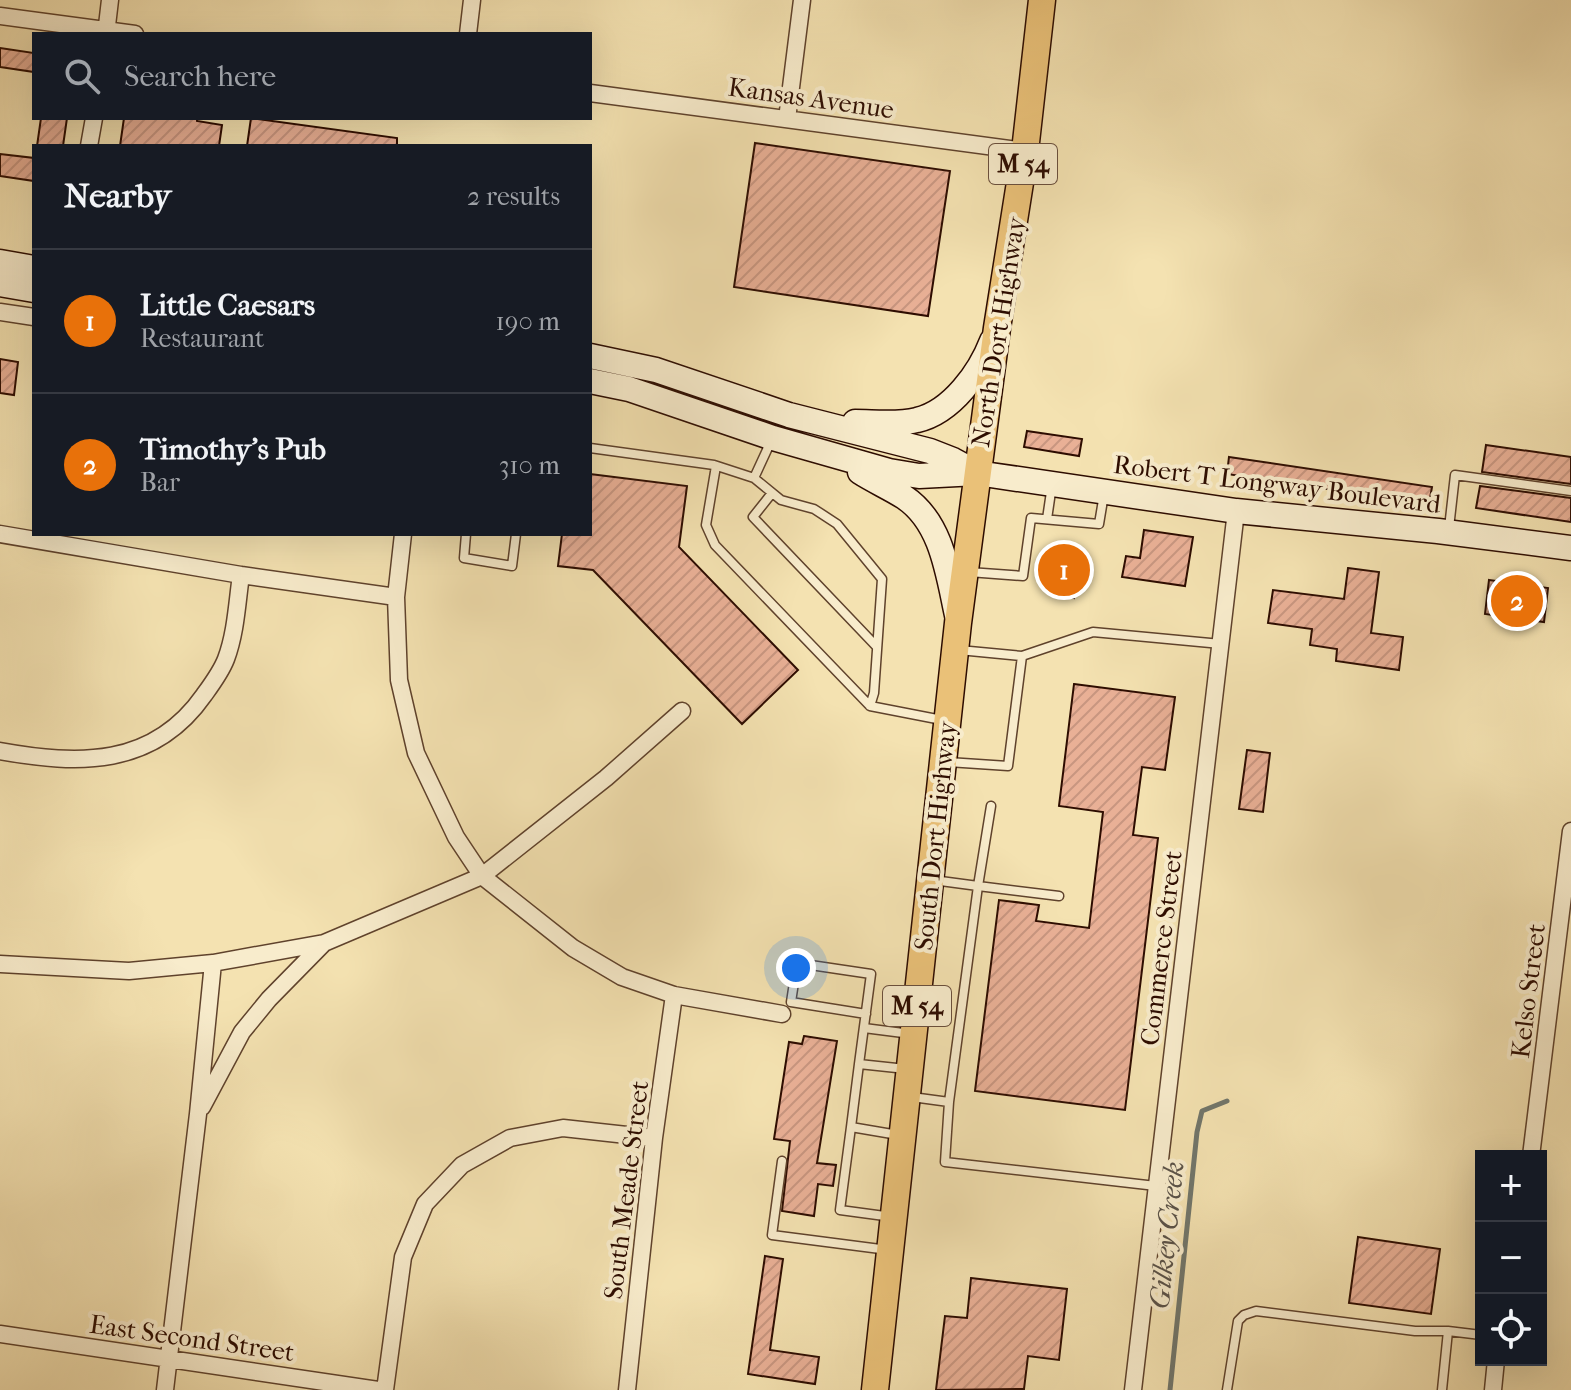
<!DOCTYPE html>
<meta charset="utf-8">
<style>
body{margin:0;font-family:"IM FELL French Canon",serif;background:#20242c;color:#f1f3f6}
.controls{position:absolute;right:24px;bottom:24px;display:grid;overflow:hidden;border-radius:0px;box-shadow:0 8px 32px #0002}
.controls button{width:72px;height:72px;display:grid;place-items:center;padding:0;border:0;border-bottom:2px solid #363941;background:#171b24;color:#f1f3f6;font:40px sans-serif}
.you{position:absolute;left:796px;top:968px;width:28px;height:28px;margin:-20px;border:6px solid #fff;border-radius:50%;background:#1a73e8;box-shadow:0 0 0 12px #1a73e833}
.badge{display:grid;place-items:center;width:52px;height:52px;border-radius:50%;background:#7c3aed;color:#fff;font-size:26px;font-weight:700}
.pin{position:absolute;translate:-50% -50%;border:4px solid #fff;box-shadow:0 2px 8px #0006}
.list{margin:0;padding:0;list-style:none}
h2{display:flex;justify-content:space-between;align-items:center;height:104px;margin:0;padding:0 32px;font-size:34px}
h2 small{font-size:26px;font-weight:400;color:#9ea1a6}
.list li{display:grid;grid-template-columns:52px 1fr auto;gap:24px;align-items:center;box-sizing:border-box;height:144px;padding:0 32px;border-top:2px solid #363941}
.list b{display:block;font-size:30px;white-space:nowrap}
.list p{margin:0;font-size:26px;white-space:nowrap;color:#9ea1a6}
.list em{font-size:26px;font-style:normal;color:#9ea1a6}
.icon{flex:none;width:44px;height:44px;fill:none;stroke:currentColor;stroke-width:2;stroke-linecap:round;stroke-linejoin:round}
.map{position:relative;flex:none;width:1571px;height:1390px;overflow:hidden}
.search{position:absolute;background:#171b24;box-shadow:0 8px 32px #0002;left:32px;top:32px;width:560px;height:88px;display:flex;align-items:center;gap:20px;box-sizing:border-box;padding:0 28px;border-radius:0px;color:#9ea1a6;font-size:30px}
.panel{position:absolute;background:#171b24;box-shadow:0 8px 32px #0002;left:32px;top:144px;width:560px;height:392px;border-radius:0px}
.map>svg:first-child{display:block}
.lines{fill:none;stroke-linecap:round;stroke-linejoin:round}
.stream{stroke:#71766b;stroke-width:5}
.building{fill:url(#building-hatch);stroke:#2d0c00;stroke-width:2}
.lane-casing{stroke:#5f422c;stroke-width:11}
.street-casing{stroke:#5f422c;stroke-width:19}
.secondary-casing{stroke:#2d0c00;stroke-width:27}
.primary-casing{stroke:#2d0c00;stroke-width:29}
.lane{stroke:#f8eccc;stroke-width:8}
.street{stroke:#f8eccc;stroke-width:16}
.secondary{stroke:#f8eccc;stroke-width:24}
.primary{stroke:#eac178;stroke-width:26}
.labels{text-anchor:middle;stroke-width:8;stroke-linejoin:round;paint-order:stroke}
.shield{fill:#f8eccc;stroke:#6a4f3d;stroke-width:2}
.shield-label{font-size:24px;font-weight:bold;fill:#2d0c00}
.street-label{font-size:26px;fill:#2d0c00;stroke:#f8eccc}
.water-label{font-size:28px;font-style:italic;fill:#5a5248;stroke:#f8eccc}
</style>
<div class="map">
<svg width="1571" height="1390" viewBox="0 0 1571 1390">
<defs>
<pattern id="building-hatch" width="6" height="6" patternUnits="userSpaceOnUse" patternTransform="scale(2)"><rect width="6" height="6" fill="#e9b096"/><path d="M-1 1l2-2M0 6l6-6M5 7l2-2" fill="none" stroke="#c89680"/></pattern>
</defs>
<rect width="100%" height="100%" fill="#f4e2b1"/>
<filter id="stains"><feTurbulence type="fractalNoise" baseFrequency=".0025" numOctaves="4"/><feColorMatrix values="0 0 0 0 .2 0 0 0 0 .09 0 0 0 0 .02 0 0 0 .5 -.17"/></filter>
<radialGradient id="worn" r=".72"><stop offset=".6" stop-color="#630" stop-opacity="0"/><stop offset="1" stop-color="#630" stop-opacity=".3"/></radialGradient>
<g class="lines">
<path class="stream" d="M1170,1390L1197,1132L1202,1111L1227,1101"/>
</g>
<path class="building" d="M0,48L34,53V72L0,67Z
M41,118H67L63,146H37Z
M124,118H197V121L222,125L219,146H120Z
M251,118L397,138V146H247Z
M755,143L950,171L928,316L734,287Z
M0,154L34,158V181L0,176Z
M0,359L18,362L14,395L0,393Z
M1027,431L1082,439L1079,456L1024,447Z
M1486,445L1571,457V484L1482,472Z
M1229,457L1432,487L1429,504L1227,474Z
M590,474L687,486L679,547L798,670L742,724L593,570L558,566L562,534H590Z
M1480,486L1571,498V522L1476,508Z
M1144,530L1193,537L1185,586L1122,577L1126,556L1140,558Z
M1057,552L1081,556L1074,598L1050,594Z
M1348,568L1379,572L1371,633L1403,637L1399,670L1336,661L1337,649L1310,645L1312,629L1268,623L1273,590L1344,599Z
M1489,580L1548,588L1544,622L1485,614Z
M1074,684L1175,697L1165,770L1142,767L1133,835L1158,838L1125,1110L975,1091L999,900L1039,905L1036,921L1089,928L1103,812L1059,806Z
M1247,750L1270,753L1263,812L1239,809Z
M804,1036L837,1041L817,1163L836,1165L833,1186L818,1184L814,1216L782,1211L790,1141L774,1139L789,1042L802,1044Z
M1358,1237L1440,1249L1431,1314L1349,1303Z
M765,1256L783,1259L770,1350L819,1357L815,1384L748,1374Z
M971,1278L1067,1289L1059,1360L1028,1356L1024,1389L936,1390L945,1316L967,1318Z"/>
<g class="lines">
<g class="lane-casing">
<path id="lane" d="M590,448L714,465L754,478L781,500L814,509L837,524L882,579L874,693L870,706L942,720
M716,466L706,525L715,545L870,706
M754,478L772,439
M772,493L753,517L877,647
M1047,519L1052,485
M1449,528L1455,475L1571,491
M466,534L464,558L512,566L516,534
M969,572L1023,576L1031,518L1099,524L1104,494
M1022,656L1093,632L1221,644
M948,762L1008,766L1022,656L959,650
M991,806L978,886L1059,896
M933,880L978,886L949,1102
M864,1028L911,1034
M859,1064L871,974L797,963L791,1002L866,1014
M912,1097L949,1102L945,1162L1156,1186
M851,1127L840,1210L892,1217
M898,1135L851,1127L859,1064L906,1069
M782,1161L772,1235L888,1250
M1227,1390L1238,1321L1244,1315L1256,1311L1415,1331H1448
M1442,1390L1448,1331L1481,1335"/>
</g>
<g class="street-casing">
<path id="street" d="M0,16L135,34
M106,34L110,0
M468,34L472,0
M590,93L1025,151
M787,119L802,0
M89,146L94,118
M0,312L34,317
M0,534L241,575L396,597
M403,534L396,597L399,680L416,753L456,837L482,876L573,948L622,977L674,995L782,1014
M0,751C78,765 153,768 204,695C212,684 221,672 226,659C236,632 237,603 241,575
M0,964L129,971L213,963L324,943L482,876L606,778L682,711
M202,1107L242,1032L269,999L324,943
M1531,1156L1571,831
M0,1334L378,1390
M165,1390L198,1114L213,963
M385,1390L403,1257L425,1204L462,1165L510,1138L563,1128L654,1138
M627,1390L654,1138L674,995
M1133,1390L1236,511
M1493,1390L1496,1360"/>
</g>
<g class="secondary-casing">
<path id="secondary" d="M0,262L34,268
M0,284L34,290
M590,356L656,370L789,415L930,451L953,460L977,473
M590,381L629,389L773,438L889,471L919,476L977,473L1236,511L1438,531L1571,548
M855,422C874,422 898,425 917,420C952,412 980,372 992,341
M860,472C874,481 890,488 904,497C942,522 948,574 957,615"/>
</g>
<g class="primary-casing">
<path id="primary" d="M875,1390L958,623L997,328L1025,151L1042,0"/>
</g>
<use href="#lane" class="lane"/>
<use href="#street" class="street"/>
<use href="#secondary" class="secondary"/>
<use href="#primary" class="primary"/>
</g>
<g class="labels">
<g class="shield">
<rect x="989" y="144" width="68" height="40" rx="6"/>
<rect x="883" y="986" width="68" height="40" rx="6"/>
</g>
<g class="shield-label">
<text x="1023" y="172">M 54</text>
<text x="917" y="1014">M 54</text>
</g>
<g class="street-label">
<text transform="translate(811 98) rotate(8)" y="9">Kansas Avenue</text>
<text transform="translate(998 332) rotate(-81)" y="9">North Dort Highway</text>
<text transform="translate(1277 484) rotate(7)" y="9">Robert T Longway Boulevard</text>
<text transform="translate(935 836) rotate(-84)" y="9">South Dort Highway</text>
<text transform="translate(1161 948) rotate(-83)" y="9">Commerce Street</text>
<text transform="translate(1528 991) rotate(-83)" y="9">Kelso Street</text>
<text transform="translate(626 1190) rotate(-83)" y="9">South Meade Street</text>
<text transform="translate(192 1338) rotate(8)" y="9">East Second Street</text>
</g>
<g class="water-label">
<text transform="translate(1166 1235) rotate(-84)" y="10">Gilkey Creek</text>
</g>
</g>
<rect width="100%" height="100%" filter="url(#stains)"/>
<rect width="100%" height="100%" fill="url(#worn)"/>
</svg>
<div class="controls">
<button>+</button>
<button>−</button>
<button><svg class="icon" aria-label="locate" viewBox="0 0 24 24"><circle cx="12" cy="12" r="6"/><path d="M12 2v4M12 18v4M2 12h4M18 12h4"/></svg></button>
</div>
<div class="you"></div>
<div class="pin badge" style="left:1064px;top:570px;background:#e8710a">1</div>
<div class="pin badge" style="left:1517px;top:601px;background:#e8710a">2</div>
<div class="search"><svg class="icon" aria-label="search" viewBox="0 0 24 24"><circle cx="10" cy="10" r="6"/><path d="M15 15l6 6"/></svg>Search here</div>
<section class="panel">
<h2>Nearby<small>2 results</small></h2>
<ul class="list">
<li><span class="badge" style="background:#e8710a">1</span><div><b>Little Caesars</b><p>Restaurant</p></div><em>190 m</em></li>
<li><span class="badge" style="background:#e8710a">2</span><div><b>Timothy's Pub</b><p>Bar</p></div><em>310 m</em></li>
</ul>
</section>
</div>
